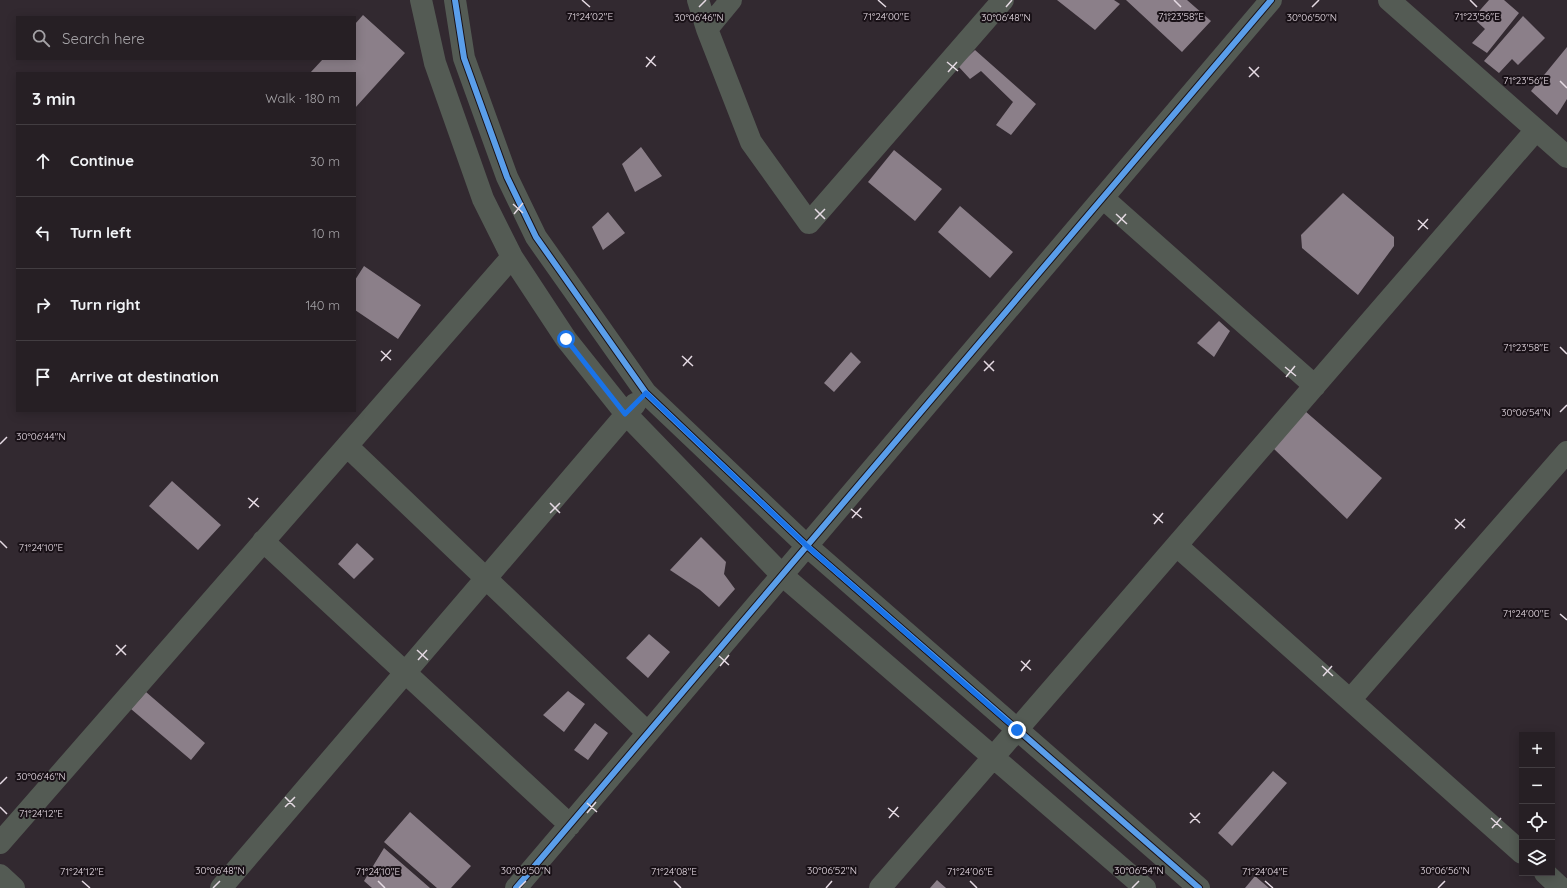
<!DOCTYPE html>
<meta charset="utf-8">
<style>
body{margin:0;font-family:Quicksand,sans-serif;background:#322c31;color:#f1f3f6}
.controls{position:absolute;right:12px;bottom:12px;display:grid;overflow:hidden;border-radius:0px;box-shadow:0 2px 10px #0003}
.controls button{width:36px;height:36px;display:grid;place-items:center;padding:0;border:0;border-bottom:1px solid #423d41;background:#261f24;color:#f1f3f6;font:20px sans-serif}
.stop{position:absolute;width:12px;height:12px;margin:-9px;border:3px solid #1a73e8;border-radius:50%;background:#fff}
.stop.end{background:#1a73e8;border-color:#fff;box-shadow:0 1px 4px #0008}
.list{margin:0;padding:0;list-style:none}
h2{display:flex;justify-content:space-between;align-items:center;height:52px;margin:0;padding:0 16px;font-size:17px}
h2 small{font-size:13px;font-weight:400;color:#a4a2a6}
.list li{display:grid;grid-template-columns:26px 1fr auto;gap:12px;align-items:center;box-sizing:border-box;height:72px;padding:0 16px;border-top:1px solid #423d41}
.list b{display:block;font-size:15px;white-space:nowrap}
.list em{font-size:13px;font-style:normal;color:#a4a2a6}
.icon{flex:none;width:22px;height:22px;fill:none;stroke:currentColor;stroke-width:2;stroke-linecap:round;stroke-linejoin:round}
.map{position:relative;flex:none;width:1567px;height:888px;overflow:hidden}
.search{position:absolute;background:#261f24;box-shadow:0 2px 10px #0003;left:16px;top:16px;width:340px;height:44px;display:flex;align-items:center;gap:10px;box-sizing:border-box;padding:0 14px;border-radius:0px;color:#a4a2a6;font-size:15px}
.panel{position:absolute;background:#261f24;box-shadow:0 2px 10px #0003;left:16px;top:72px;width:340px;height:340px;border-radius:0px}
.map>svg:first-child{display:block}
.building{fill:#8b7f89}
.lines{fill:none;stroke-linecap:round;stroke-linejoin:round}
.minor{stroke:#545b54;stroke-width:22}
.cycleway-casing{stroke:#191117;stroke-width:8}
.cycleway{stroke:#5a9eea;stroke-width:6}
.route{stroke:#1a73e8;stroke-width:5}
.ticks{fill:none;stroke:#e5dae3;stroke-width:1.5}
.ticks-label{font-size:10px;text-anchor:middle;fill:#e5dae3;stroke:#191117;stroke-width:4;stroke-linejoin:round;paint-order:stroke}
</style>
<div class="map">
<svg width="1567" height="888" viewBox="0 0 1567 888">
<rect width="100%" height="100%" fill="#322930"/>
<path class="building" d="M1057,0H1114L1120,4L1095,30Z
M1126,0H1187L1211,21L1182,52Z
M1489,0H1504L1519,13L1487,53L1472,43L1485,29L1473,18Z
M363,15L405,53L355,108V73H310L323,59H355V24Z
M1523,16L1545,38L1518,65L1512,59L1499,73L1484,61Z
M1567,47V99L1557,115L1531,91Z
M975,50L1036,104L1011,135L996,125L1013,102L981,71L970,79L958,66Z
M641,147L662,176L635,192L622,164Z
M894,150L942,189L915,221L868,182Z
M1343,193L1394,237V246L1358,295L1302,248L1301,235Z
M960,206L1013,252L990,278L938,232Z
M608,212L625,233L603,250L592,227Z
M364,266L421,305L398,339L355,310V280Z
M1219,321L1230,331L1214,357L1197,343Z
M851,352L861,362L834,392L824,383Z
M1305,411L1382,478L1347,519L1273,448Z
M172,481L221,525L198,550L149,506Z
M701,537L726,562L724,574L735,589L719,607L700,590L670,570Z
M357,543L374,559L354,579L338,564Z
M649,634L670,652L648,678L626,658Z
M568,691L585,704L564,732L543,715Z
M146,692L205,743L191,760L131,709Z
M595,723L608,733L588,760L574,750Z
M1273,771L1287,783L1232,846L1218,833Z
M410,812L471,866L451,888H437L384,842Z
M384,848L430,888H372L364,881Z
M1255,876L1269,888H1245Z
M937,880L946,888H930Z"/>
<g class="lines">
<path class="minor" d="M421,0L435,63L483,199L512,257L566,339L625,413L782,575L1145,888
M455,0L464,58L507,177L536,237L646,393L807,546L1199,888
M698,0L707,29L751,142L809,223L1003,0
M1389,0L1567,157
M707,29L731,0
M1103,198L1315,386
M347,446L648,733
M263,541L570,825
M1177,546L1522,853
M1350,700L1567,452
M0,843L512,257
M1545,873L1561,888
M0,875L14,888
M221,888L635,404
M516,888L1271,0
M880,888L1536,130"/>
<g class="cycleway-casing">
<path id="cycleway" d="M455,0L464,58L507,177L536,237L646,393L807,546L1199,888
M516,888L1271,0"/>
</g>
<use href="#cycleway" class="cycleway"/>
</g>
<g class="lines">
<path class="route" d="M566,339L625,414L646,393L807,546L1017,730"/>
</g>
<path class="ticks" d="M582,0L590,7M878,0L886,7M1174,0L1181,7M1470,0L1477,7M699,7L706,0M1006,7L1012,0M1312,7L1319,0M646,57L656,66M947,62L958,71M646,67L655,56M1249,67L1259,77M948,72L957,62M1249,77L1259,67M1560,81L1567,88M513,204L523,213M815,209L825,219M514,214L523,203M1116,214L1127,224M815,219L825,209M1418,220L1428,229M1117,224L1126,214M1418,230L1428,219M1560,347L1567,354M381,351L391,360M682,356L693,366M381,361L391,350M984,361L994,371M683,366L692,356M1285,367L1296,376M984,371L994,361M1286,377L1295,366M1560,412L1567,405M0,444L7,437M248,498L259,507M550,503L560,513M249,508L258,498M851,509L862,518M550,513L560,503M1153,514L1163,523M852,518L861,508M1455,519L1465,528M1154,524L1163,513M1455,529L1465,519M0,541L7,548M1560,614L1567,620M116,645L126,655M417,650L428,660M116,655L126,645M719,656L729,665M418,660L427,650M1021,661L1031,670M720,666L729,655M1322,666L1333,676M1021,671L1030,660M1323,676L1332,666M0,784L7,777M285,797L295,807M587,803L597,812M0,807L7,814M285,807L295,797M888,808L899,817M587,813L596,802M1190,813L1200,823M889,818L898,807M1491,818L1502,828M1190,823L1200,813M1492,828L1501,818M82,881L90,888M378,881L385,888M674,881L681,888M970,881L977,888M1265,881L1273,888M213,888L220,881M519,888L526,881M826,888L832,881M1132,888L1139,881M1438,888L1445,881"/>
<g class="ticks-label">
<text x="1181" y="20">71°23'58"E</text>
<text x="1477" y="20">71°23'56"E</text>
<text x="590" y="20">71°24'02"E</text>
<text x="886" y="20">71°24'00"E</text>
<text x="1006" y="21">30°06'48"N</text>
<text x="1312" y="21">30°06'50"N</text>
<text x="699" y="21">30°06'46"N</text>
<text x="1526" y="84">71°23'56"E</text>
<text x="1526" y="351">71°23'58"E</text>
<text x="1526" y="416">30°06'54"N</text>
<text x="41" y="440">30°06'44"N</text>
<text x="41" y="551">71°24'10"E</text>
<text x="1526" y="617">71°24'00"E</text>
<text x="41" y="780">30°06'46"N</text>
<text x="41" y="817">71°24'12"E</text>
<text x="220" y="874">30°06'48"N</text>
<text x="526" y="874">30°06'50"N</text>
<text x="832" y="874">30°06'52"N</text>
<text x="1139" y="874">30°06'54"N</text>
<text x="1445" y="874">30°06'56"N</text>
<text x="82" y="875">71°24'12"E</text>
<text x="378" y="875">71°24'10"E</text>
<text x="674" y="875">71°24'08"E</text>
<text x="970" y="875">71°24'06"E</text>
<text x="1265" y="875">71°24'04"E</text>
</g>
</svg>
<div class="controls">
<button>+</button>
<button>−</button>
<button><svg class="icon" aria-label="locate" viewBox="0 0 24 24"><circle cx="12" cy="12" r="6"/><path d="M12 2v4M12 18v4M2 12h4M18 12h4"/></svg></button>
<button><svg class="icon" aria-label="layers" viewBox="0 0 24 24"><path d="M12 4l9 5-9 5-9-5zM3 14l9 5 9-5"/></svg></button>
</div>
<div class="stop" style="left:566px;top:339px"></div>
<div class="stop end" style="left:1017px;top:730px"></div>
<div class="search"><svg class="icon" aria-label="search" viewBox="0 0 24 24"><circle cx="10" cy="10" r="6"/><path d="M15 15l6 6"/></svg>Search here</div>
<section class="panel">
<h2>3 min<small>Walk · 180 m</small></h2>
<ul class="list">
<li><svg class="icon" aria-label="ahead" viewBox="0 0 24 24"><path d="M12 20V5M6 11l6-6 6 6"/></svg><div><b>Continue</b></div><em>30 m</em></li>
<li><svg class="icon" aria-label="left" viewBox="0 0 24 24"><path d="M17 20v-9H6M10 6l-5 5 5 5"/></svg><div><b>Turn left</b></div><em>10 m</em></li>
<li><svg class="icon" aria-label="right" viewBox="0 0 24 24"><path d="M7 20v-9h11M14 6l5 5-5 5"/></svg><div><b>Turn right</b></div><em>140 m</em></li>
<li><svg class="icon" aria-label="arrive" viewBox="0 0 24 24"><path d="M6 21V4h12l-3 4 3 4H6"/></svg><div><b>Arrive at destination</b></div></li>
</ul>
</section>
</div>
